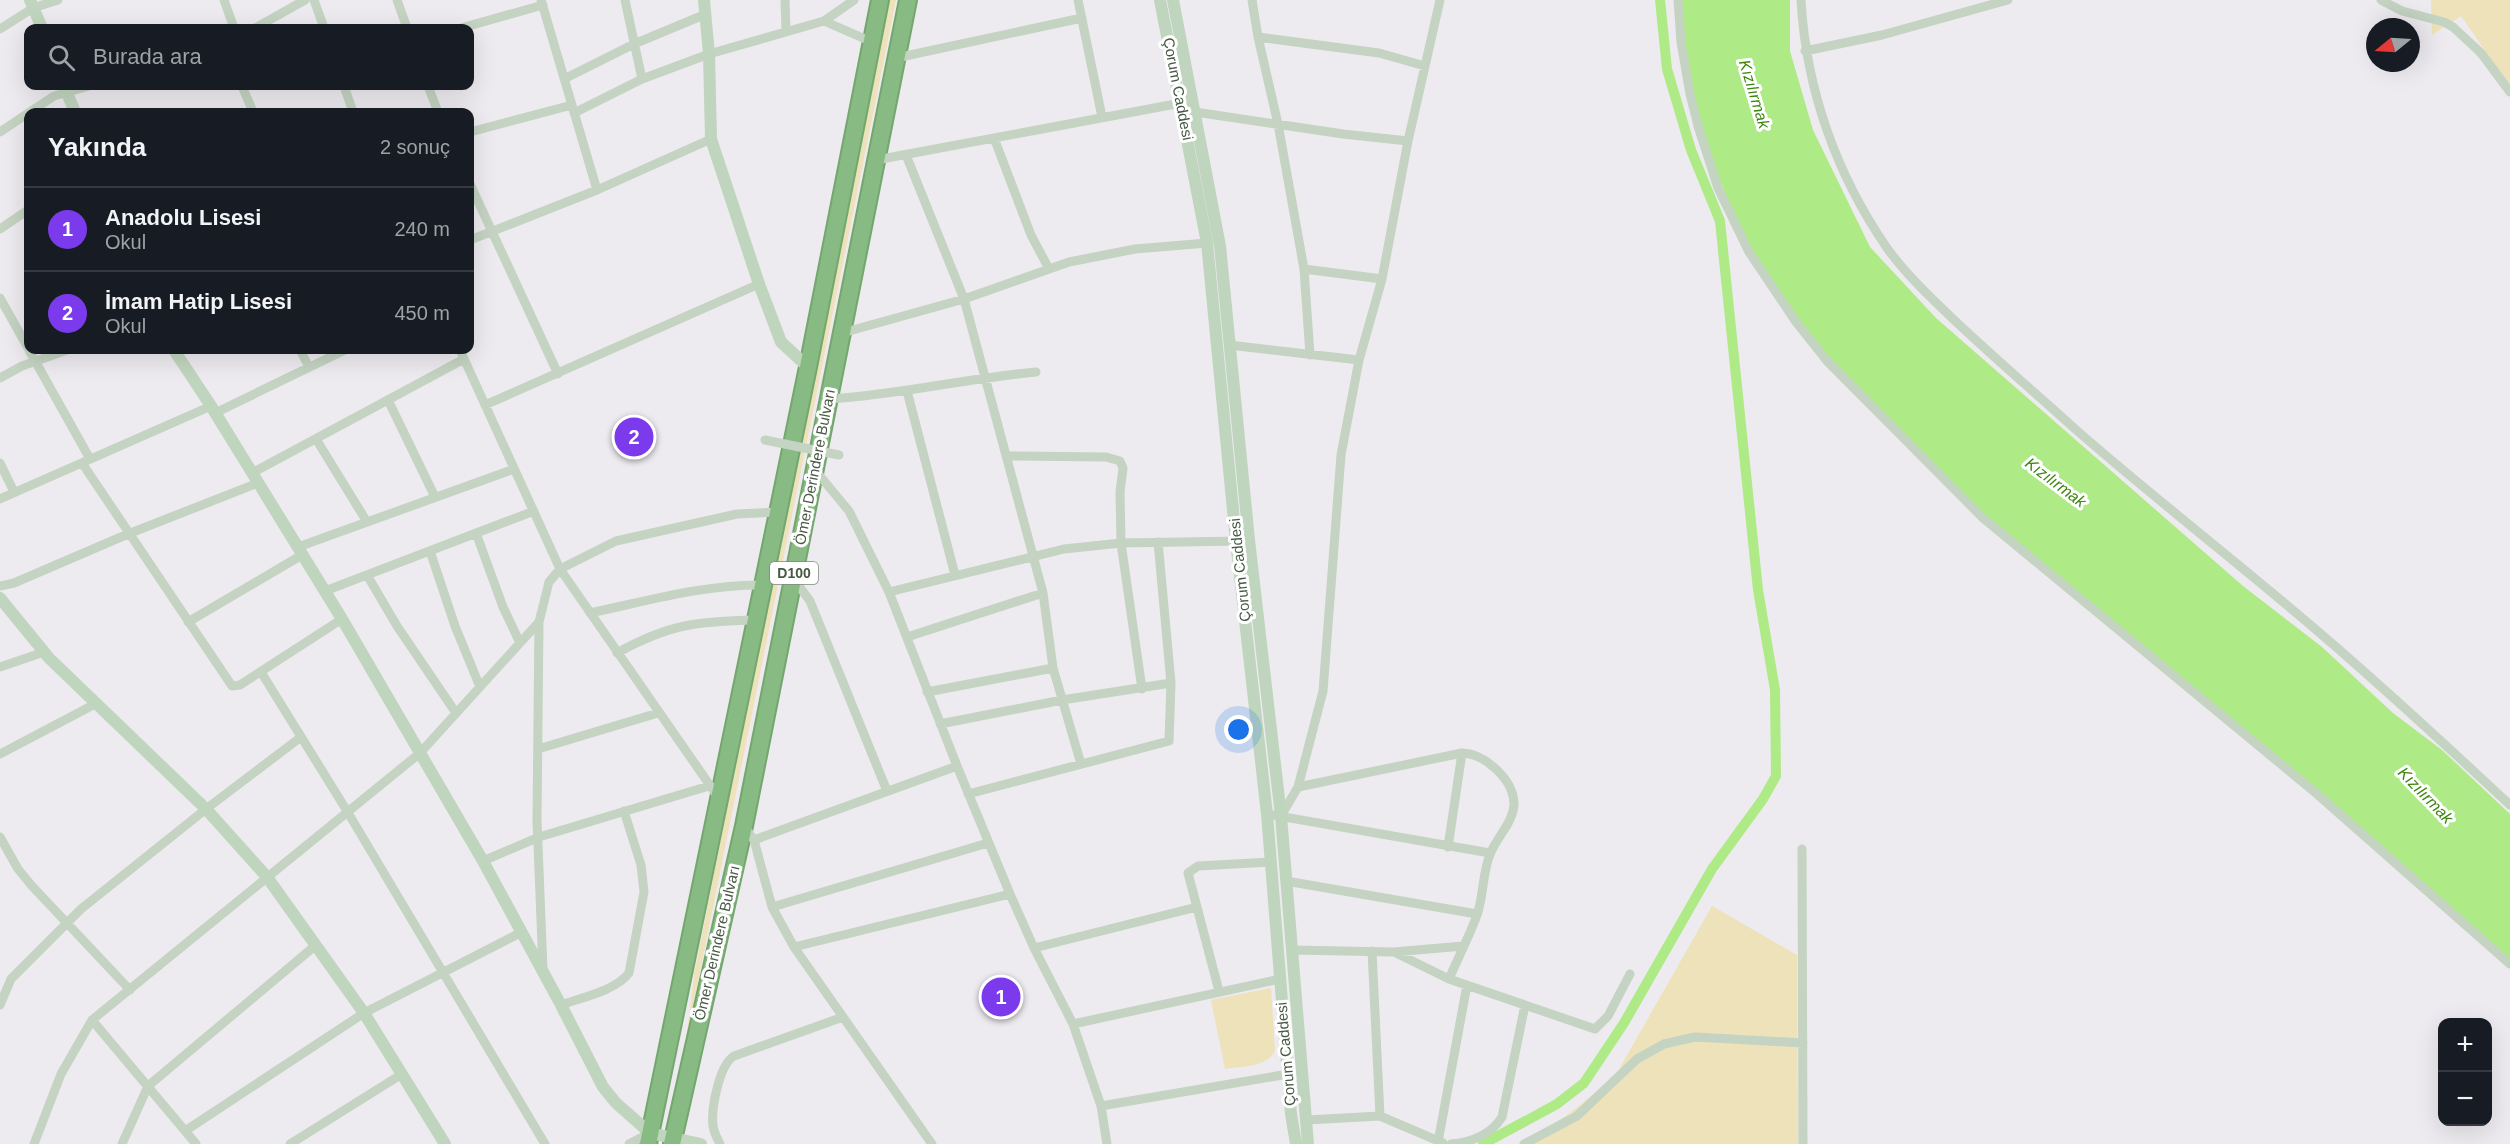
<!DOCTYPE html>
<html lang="tr">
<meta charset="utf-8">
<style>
body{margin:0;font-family:Arial,sans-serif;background:#242831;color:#f1f3f6}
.controls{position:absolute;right:18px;bottom:18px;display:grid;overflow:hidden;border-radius:12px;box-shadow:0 6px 24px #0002}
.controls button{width:54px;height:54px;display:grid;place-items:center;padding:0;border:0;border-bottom:2px solid #363941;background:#171b24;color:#f1f3f6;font:30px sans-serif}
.compass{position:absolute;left:2366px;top:18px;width:54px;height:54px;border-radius:50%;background:#171b24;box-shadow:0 6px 24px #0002;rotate:252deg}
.you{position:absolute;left:1239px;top:730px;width:21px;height:21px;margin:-15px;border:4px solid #fff;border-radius:50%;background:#1a73e8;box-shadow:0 0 0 9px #1a73e833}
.badge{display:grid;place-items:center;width:39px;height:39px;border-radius:50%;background:#7c3aed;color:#fff;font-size:20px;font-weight:700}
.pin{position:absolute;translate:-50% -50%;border:3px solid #fff;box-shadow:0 2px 6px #0006}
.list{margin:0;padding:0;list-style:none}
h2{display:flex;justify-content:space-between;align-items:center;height:78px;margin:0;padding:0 24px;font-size:26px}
h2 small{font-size:20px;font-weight:400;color:#9ea1a6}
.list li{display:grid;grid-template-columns:39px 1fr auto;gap:18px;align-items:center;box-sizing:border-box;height:84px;padding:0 24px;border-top:2px solid #363941}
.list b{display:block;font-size:22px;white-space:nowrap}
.list p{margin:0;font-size:20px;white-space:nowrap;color:#9ea1a6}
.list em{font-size:20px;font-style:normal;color:#9ea1a6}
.icon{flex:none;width:33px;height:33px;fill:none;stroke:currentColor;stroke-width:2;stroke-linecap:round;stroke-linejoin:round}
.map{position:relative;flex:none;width:2510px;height:1144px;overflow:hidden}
.search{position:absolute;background:#171b24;box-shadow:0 6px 24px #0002;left:24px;top:24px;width:450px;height:66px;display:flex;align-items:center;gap:15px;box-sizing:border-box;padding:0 21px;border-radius:12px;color:#9ea1a6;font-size:22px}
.panel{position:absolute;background:#171b24;box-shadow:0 6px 24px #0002;left:24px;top:108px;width:450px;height:246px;border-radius:12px}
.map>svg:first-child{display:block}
.green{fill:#ede2b9}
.water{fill:#aeea86}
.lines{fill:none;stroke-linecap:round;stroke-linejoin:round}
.canal{stroke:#aeea86;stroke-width:10}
.highway-casing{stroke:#73a76e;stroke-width:20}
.street{stroke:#c4d3c2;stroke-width:9}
.secondary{stroke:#c0d5be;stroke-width:12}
.highway{stroke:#88bb83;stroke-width:16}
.street-bridge{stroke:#c4d3c2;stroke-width:9}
.labels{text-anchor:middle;stroke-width:6;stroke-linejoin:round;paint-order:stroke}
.shield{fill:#fff;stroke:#7e8b7c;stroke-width:1.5}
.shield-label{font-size:14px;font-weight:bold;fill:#475944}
.street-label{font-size:15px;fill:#475944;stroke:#fff}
.water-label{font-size:16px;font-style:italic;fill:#3d860e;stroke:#fff}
</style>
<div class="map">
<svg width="2510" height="1144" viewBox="0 0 2510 1144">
<rect width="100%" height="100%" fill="#edebef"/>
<path class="green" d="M888,0H896L686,1041L694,975Z
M2431,0H2510V87L2461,16L2432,35Z
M1712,906L1797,955L1798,1144H1519L1566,1116L1614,1078Z
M1271,988L1275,1050C1268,1068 1242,1066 1225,1069L1211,1000Z"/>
<path class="water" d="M1678,0H1790V51L1813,130L1870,247L1936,318L2243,586L2322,647L2393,713L2442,750L2510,814V964L2317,794L1983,518L1827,361L1749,252L1698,126Z"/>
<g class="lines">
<path class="canal" d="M1483,1144L1557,1104L1584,1083L1624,1023L1712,869L1763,799L1776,776L1775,690L1758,590L1720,221L1691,150L1667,69L1660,0"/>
<g class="highway-casing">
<path id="highway" d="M648,1144L808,367L880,0
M672,1144L744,826L908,0"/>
</g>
<path class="street" d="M224,0L234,28
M314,0L324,28
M397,0L407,28
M541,0L597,190
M625,0L642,79
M785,0L786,31
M854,0L824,21L872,42
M1078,0L1102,117
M1252,0L1258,37L1379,53L1425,66
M1678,0L1681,42L1690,94L1698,126L1718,188L1749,252L1796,322L1827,361L1983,518L2317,794L2510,964
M1801,0C1806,89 1836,174 1887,248C1905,273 1928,295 1951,317C1991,355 2033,391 2074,428C2155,499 2240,564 2321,634C2385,689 2448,747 2510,805
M2381,0L2402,11L2444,22L2453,27L2481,53L2510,92
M255,28L305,0
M461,28L543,5
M0,29L33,8L58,0
M1258,37L1278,124L1304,269
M1805,51L1882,35L2008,0
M896,58L1082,18
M564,79L634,44L706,14
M242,86L253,112
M344,86L353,112
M428,86L438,112
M1195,112L1343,134L1408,141
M574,113L642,79L709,54L824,21
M0,132L54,96L89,86
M470,132L572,105
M994,138L1031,235L1049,269
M906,155L964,299L1043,593L1053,668L1081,764
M876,160L1181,103
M470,184L558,374
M0,229L28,210
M470,240L597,190L711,139
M0,298L28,348
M842,333L964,299L1069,262L1135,249L1207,243
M1229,345L1359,360
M29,350L90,459
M300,350L309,367
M460,350L560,569L720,800
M1310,355L1304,269L1382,279
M0,378L22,366L67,350
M907,391L955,575
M829,399C899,395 967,378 1036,372
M388,400L435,497
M485,405L759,284
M215,413L345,350
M316,439L367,522
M1006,456L1106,457L1120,461L1123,468L1120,492L1121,543L1142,689
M0,463L14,492
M82,463L232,686L240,685L342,619
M815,470L849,511L889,592L957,766L1010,894L1034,948L1073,1024L1101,1106L1107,1144
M252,473L464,359
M0,499L211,406
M476,533L503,607L520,643
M298,547L514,469
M430,551L455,626L480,687
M367,575L397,626L456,713
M793,578L810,601L887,791
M0,586L14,583L128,534L258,483
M325,591L534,511
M889,592L1064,549L1121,543L1241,541
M590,613C647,601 706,584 764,585
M188,622L302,555
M907,637L1043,593
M617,653C669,624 698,621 757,620
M0,667L44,652
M261,672L347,811L545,1144
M927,692L1053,668
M940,724L1062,700L1171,683
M538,749L658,713
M0,754L97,703
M1298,787L1462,753C1484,753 1513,779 1514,803C1514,821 1498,836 1491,852C1482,872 1484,895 1477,915C1469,937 1458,958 1449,979
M968,794L1169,741L1171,683L1158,542
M1267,814L1490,853
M1281,816L1298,787L1323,691L1341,455L1359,360L1382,279L1408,141L1440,0
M744,826L754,840L772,907L794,947L932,1144
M0,837L18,869L32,886L130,990
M754,840L957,766
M1448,847L1462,753
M1802,849L1803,1144
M483,861L539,837L709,786
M1286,881L1477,914
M772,907L988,843
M794,947L1010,894
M1034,948L1197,907
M1292,950L1394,952L1463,946
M1372,951L1380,1116
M1394,952L1449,979L1595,1029L1608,1016L1630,974
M543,970L537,820L539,622L549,582L560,569L616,541L737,514L778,512
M1219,991L1188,873L1198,866L1271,862
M0,1005L11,979L81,909L206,809L301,737
M561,1005C583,997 615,991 629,973L644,892L641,865L624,811
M92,1020L196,1144
M1073,1024L1280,979
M1101,1106L1288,1074
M1307,1120L1380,1116L1443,1143
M185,1131L364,1013L522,932
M1438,1142L1467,985
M34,1144L61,1074L92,1020L420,753L539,622
M122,1144L148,1086L316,945
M290,1144L402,1074
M629,1144L650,1133
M720,1144C717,1138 714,1133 713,1126C711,1109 719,1065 734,1056L843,1017
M1451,1144C1470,1143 1492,1134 1502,1117L1525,1005
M1524,1144L1577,1116L1637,1059L1664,1044L1695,1037L1803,1043"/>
<path class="secondary" d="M30,0L42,28
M704,0L709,54L711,139L759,284L781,342L808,367
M1160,0L1207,243L1236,541L1267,814L1291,1114L1296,1144
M1173,0L1220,246L1249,540L1281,816L1308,1144
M64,86L75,112
M174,350L211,406L342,619L483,861L561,1005L603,1087L616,1103L650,1133L701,1144
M0,598L49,658L206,809L267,877L364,1013L445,1144"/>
<use href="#highway" class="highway"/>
<path class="street-bridge" d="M765,440L839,455"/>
</g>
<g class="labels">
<rect class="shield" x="770" y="562" width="48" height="22" rx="4.5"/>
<g class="shield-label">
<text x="794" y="578">D100</text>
</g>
<g class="street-label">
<text transform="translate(1178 89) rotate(79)" y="5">Çorum Caddesi</text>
<text transform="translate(815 467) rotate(-79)" y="5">Ömer Derindere Bulvarı</text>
<text transform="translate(1240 570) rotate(-96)" y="5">Çorum Caddesi</text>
<text transform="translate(717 943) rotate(-77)" y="5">Ömer Derindere Bulvarı</text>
<text transform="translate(1286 1054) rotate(-95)" y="5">Çorum Caddesi</text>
</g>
<g class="water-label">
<text transform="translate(1755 94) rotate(73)" y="6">Kızılırmak</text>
<text transform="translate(2056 482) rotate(37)" y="6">Kızılırmak</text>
<text transform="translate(2426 795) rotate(46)" y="6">Kızılırmak</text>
</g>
</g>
</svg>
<div class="controls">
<button>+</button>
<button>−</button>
</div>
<svg class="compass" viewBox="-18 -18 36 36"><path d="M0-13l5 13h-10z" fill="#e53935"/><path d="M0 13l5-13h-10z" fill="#9ea1a6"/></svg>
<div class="you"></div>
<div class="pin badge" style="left:1001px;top:997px">1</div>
<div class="pin badge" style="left:634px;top:437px">2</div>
<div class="search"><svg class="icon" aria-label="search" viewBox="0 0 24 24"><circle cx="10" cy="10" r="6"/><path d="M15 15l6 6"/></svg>Burada ara</div>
<section class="panel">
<h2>Yakında<small>2 sonuç</small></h2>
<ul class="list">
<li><span class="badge">1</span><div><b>Anadolu Lisesi</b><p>Okul</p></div><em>240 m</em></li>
<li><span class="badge">2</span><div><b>İmam Hatip Lisesi</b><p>Okul</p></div><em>450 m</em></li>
</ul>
</section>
</div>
